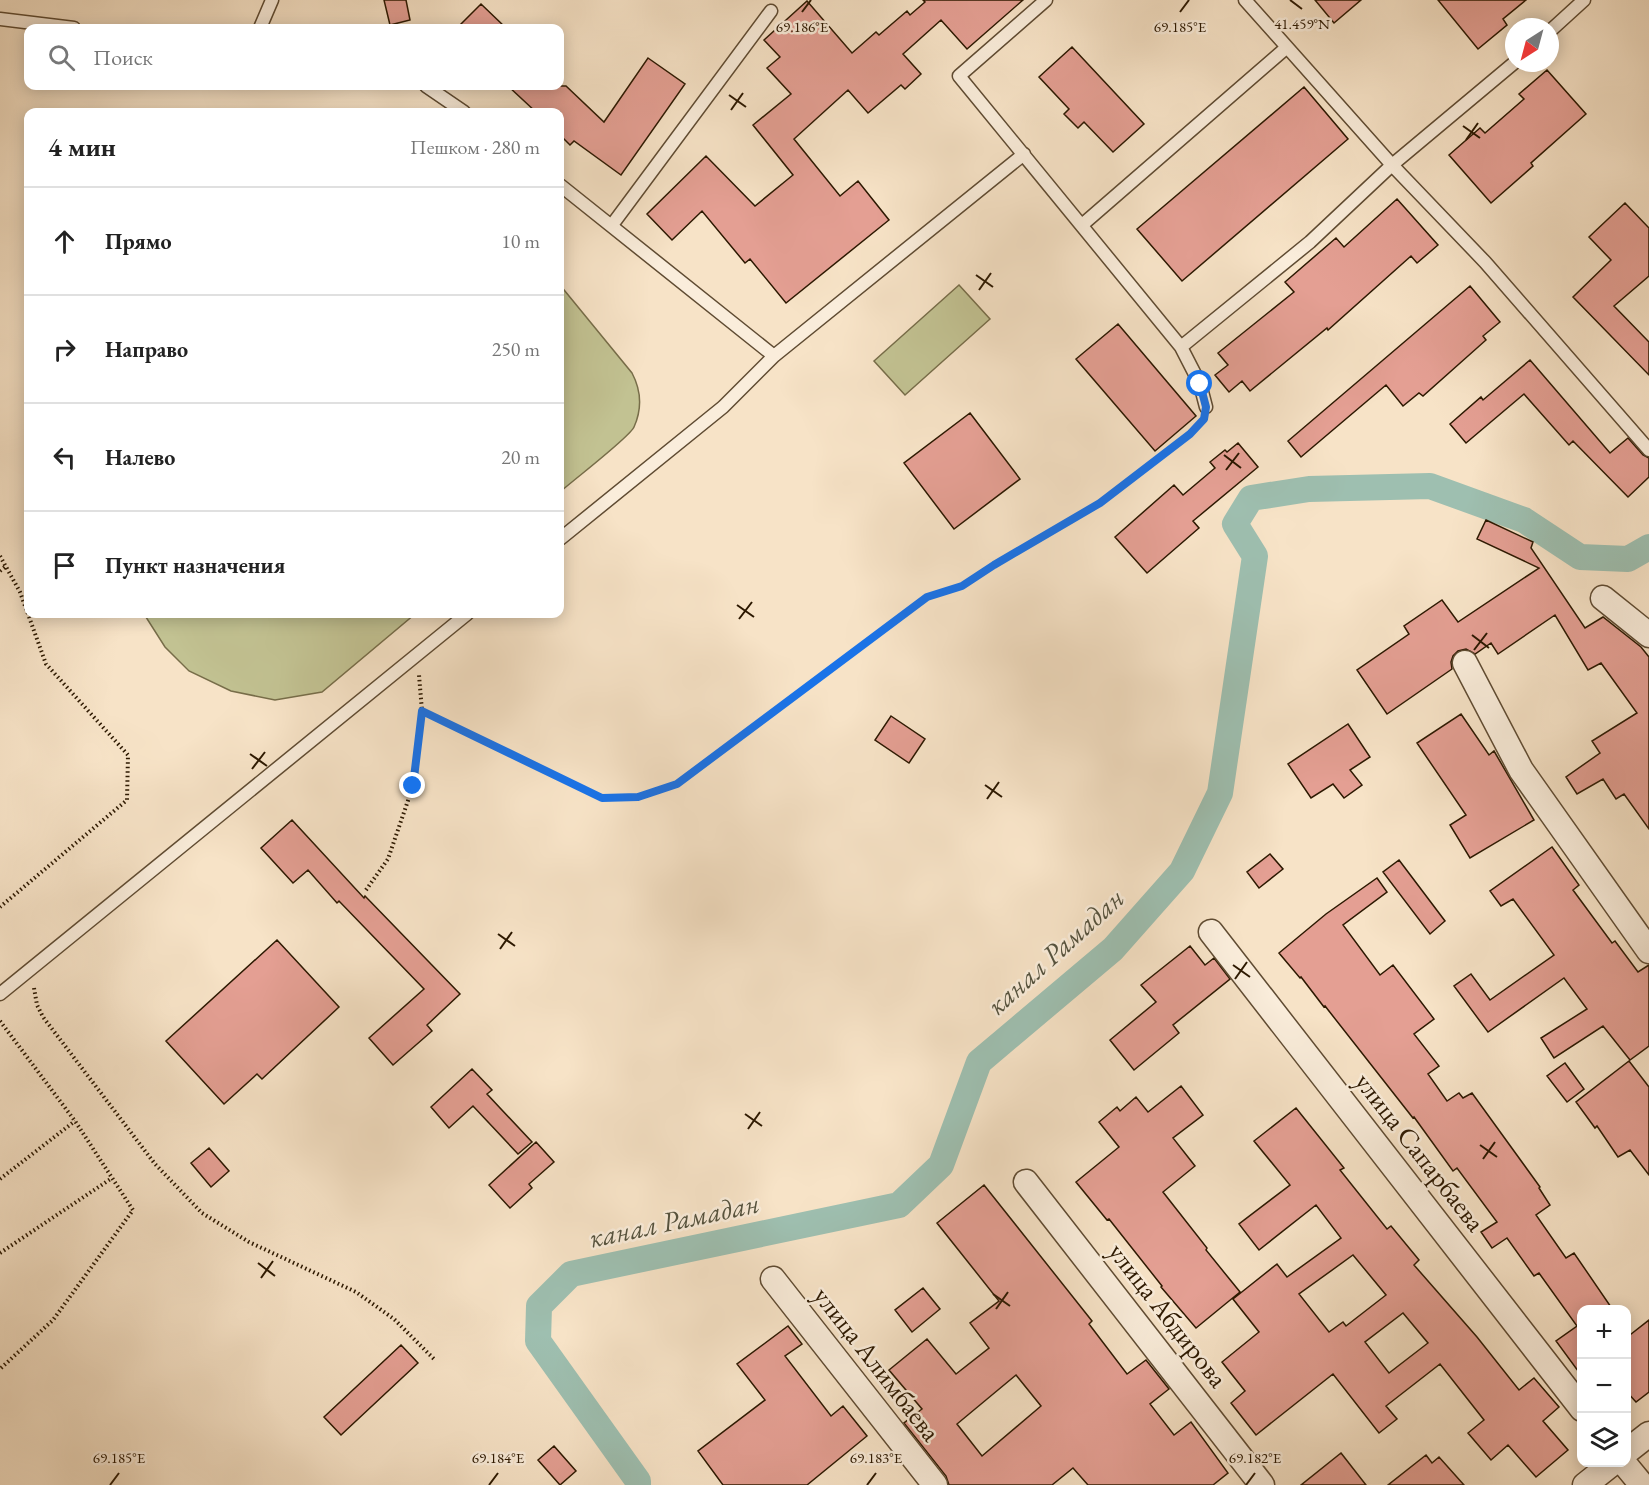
<!DOCTYPE html>
<html lang="ru">
<meta charset="utf-8">
<style>
body{margin:0;font-family:"EB Garamond",serif;background:#f2f2f2;color:#222}
.controls{position:absolute;right:18px;bottom:18px;display:grid;overflow:hidden;border-radius:12px;box-shadow:0 3px 15px #0003}
.controls button{width:54px;height:54px;display:grid;place-items:center;padding:0;border:0;border-bottom:2px solid #e0e0e0;background:#fff;color:#222;font:30px sans-serif}
.compass{position:absolute;left:1505px;top:18px;width:54px;height:54px;border-radius:50%;background:#fff;box-shadow:0 3px 15px #0003;rotate:216deg}
.stop{position:absolute;width:18px;height:18px;margin:-14px;border:4px solid #1a73e8;border-radius:50%;background:#fff}
.stop.end{background:#1a73e8;border-color:#fff;box-shadow:0 2px 6px #0008}
.list{margin:0;padding:0;list-style:none}
h2{display:flex;justify-content:space-between;align-items:center;height:78px;margin:0;padding:0 24px;font-size:26px}
h2 small{font-size:20px;font-weight:400;color:#767676}
.list li{display:grid;grid-template-columns:39px 1fr auto;gap:18px;align-items:center;box-sizing:border-box;height:108px;padding:0 24px;border-top:2px solid #e0e0e0}
.list b{display:block;font-size:22px;white-space:nowrap}
.list em{font-size:20px;font-style:normal;color:#767676}
.icon{flex:none;width:33px;height:33px;fill:none;stroke:currentColor;stroke-width:2;stroke-linecap:round;stroke-linejoin:round}
.map{position:relative;flex:none;width:1649px;height:1485px;overflow:hidden}
.search{position:absolute;background:#fff;box-shadow:0 3px 15px #0003;left:24px;top:24px;width:540px;height:66px;display:flex;align-items:center;gap:15px;box-sizing:border-box;padding:0 21px;border-radius:12px;color:#767676;font-size:22px}
.panel{position:absolute;background:#fff;box-shadow:0 3px 15px #0003;left:24px;top:108px;width:540px;height:510px;border-radius:12px}
.map>svg:first-child{display:block}
.green{fill:#c2c292;stroke:#776d49;stroke-width:1.5}
.lines{fill:none;stroke-linecap:round;stroke-linejoin:round}
.canal{stroke:#9ebfb0;stroke-width:26}
.building{fill:#e49f93;stroke:#2c1800;stroke-width:1.5;fill-rule:evenodd}
.lane-casing{stroke:#5f4b32;stroke-width:15}
.street-casing{stroke:#5f4b32;stroke-width:27}
.path{stroke:#2c1800;stroke-width:4;stroke-dasharray:1.5 3;stroke-linecap:butt}
.lane{stroke:#faeddb;stroke-width:12}
.street{stroke:#faeddb;stroke-width:24}
.route{stroke:#1a73e8;stroke-width:8}
.ticks{fill:none;stroke:#2c1800;stroke-width:2}
.labels{text-anchor:middle;stroke-width:5;stroke-linejoin:round;paint-order:stroke}
.street-label{font-size:27px;fill:#2c1800;stroke:#faeddb}
.water-label{font-size:28px;font-style:italic;fill:#54523e;stroke:#faeddb}
.ticks-label{font-size:15px;text-anchor:middle;fill:#2c1800;stroke:#faeddb;stroke-width:5;stroke-linejoin:round;paint-order:stroke}
</style>
<div class="map">
<svg width="1649" height="1485" viewBox="0 0 1649 1485">
<rect width="100%" height="100%" fill="#f7e3c7"/>
<filter id="stains"><feTurbulence type="fractalNoise" baseFrequency=".00333" numOctaves="4"/><feColorMatrix values="0 0 0 0 .2 0 0 0 0 .09 0 0 0 0 .02 0 0 0 .5 -.17"/></filter>
<radialGradient id="worn" r=".72"><stop offset=".6" stop-color="#630" stop-opacity="0"/><stop offset="1" stop-color="#630" stop-opacity=".3"/></radialGradient>
<path class="green" d="M560,285L632,373C641,390 642,409 634,427C630,437 572,481 560,492Z
M959,285L990,319L905,395L874,361Z
M144,614H415L322,692L275,700L231,691L189,671L165,647Z"/>
<g class="lines">
<path class="canal" d="M638,1485V1481L538,1341L539,1306L571,1274L899,1205L941,1165L979,1062L1113,949L1182,871L1220,793L1255,556L1235,524L1251,498L1309,489L1430,486L1524,520L1580,557L1628,559L1649,547"/>
</g>
<path class="building" d="M384,0H406L410,20L390,25Z
M923,0H1023L967,49L941,20L903,54L921,74L905,89L901,85L868,113L848,90L794,139L840,196L858,181L889,220L786,303L750,259L745,263L702,211L672,240L647,214L706,156L755,206L793,175L753,125L791,94L767,68L780,57L764,40L807,1L852,53L876,32L879,35L907,11L910,15L925,2Z
M1315,0H1361L1334,23Z
M1438,0H1526L1503,19L1507,25L1478,49Z
M481,4L506,28H457Z
M1072,47L1144,124L1113,152L1084,122L1078,128L1064,114L1069,109L1039,77Z
M648,58L685,84L621,175L574,141L570,145L560,135V112H536L508,86H566L604,122Z
M1547,70L1586,114L1531,163L1533,166L1491,203L1449,155L1480,128L1485,133L1524,99L1519,94Z
M1304,87L1348,139L1182,281L1137,229Z
M1397,199L1438,245L1417,263L1411,256L1328,330L1327,328L1250,391L1242,381L1229,392L1215,375L1228,365L1218,353L1294,292L1285,282L1336,238L1344,247Z
M1625,203L1649,228V276L1614,306L1649,342V375L1573,297L1611,260L1589,237Z
M1470,286L1500,322L1483,336L1486,340L1423,396L1419,393L1403,406L1386,385L1301,457L1288,441Z
M1118,324L1196,416L1155,451L1076,359Z
M1530,360L1610,453L1628,438L1643,455L1649,458V477L1628,497L1573,441L1569,445L1524,394L1466,443L1450,424L1481,397L1483,400Z
M970,413L1020,479L954,529L904,463Z
M1238,443L1258,467L1193,521L1199,528L1147,573L1115,537L1174,485L1183,495L1215,468L1210,462L1225,450L1227,452Z
M1486,520L1533,542L1531,548L1585,628L1603,617L1641,647L1649,657V829L1624,794L1616,799L1603,779L1577,794L1566,777L1600,753L1592,741L1637,713L1601,663L1588,670L1555,615L1498,654L1491,643L1475,654L1466,649L1458,651L1453,656L1451,662L1452,669L1387,714L1357,670L1409,634L1404,626L1442,600L1458,622L1539,568L1477,539Z
M1461,714L1489,755L1494,751L1534,820L1470,858L1450,825L1466,815L1417,743Z
M891,716L925,739L909,763L875,740Z
M1348,724L1370,757L1350,770L1362,785L1344,798L1333,784L1311,798L1288,764Z
M292,820L364,898L365,896L460,994L427,1025L432,1031L393,1065L369,1038L424,989L339,901L337,903L308,870L293,883L261,848Z
M1552,847L1579,885L1573,890L1612,943L1615,941L1638,972L1649,965V1046L1630,1060L1603,1026L1554,1058L1541,1038L1587,1009L1564,978L1488,1032L1454,986L1471,974L1490,1000L1554,955L1513,899L1501,906L1490,891Z
M1270,854L1283,869L1259,888L1247,872Z
M1399,860L1445,921L1430,934L1383,872Z
M1377,878L1387,892L1343,925L1380,975L1393,965L1434,1019L1414,1034L1439,1066L1428,1074L1447,1101L1459,1093L1463,1098L1472,1093L1540,1187L1539,1188L1550,1205L1536,1215L1566,1258L1574,1253L1613,1310H1581V1375L1556,1341L1577,1326L1539,1273L1534,1276L1507,1238L1492,1248L1481,1232L1497,1222L1457,1168L1453,1171L1414,1117L1413,1118L1325,1006L1324,1007L1301,977L1300,978L1279,953L1326,914Z
M277,940L339,1007L262,1079L257,1074L224,1104L166,1041Z
M1190,946L1205,965L1214,958L1230,979L1173,1025L1179,1033L1134,1070L1110,1040L1156,1002L1141,985Z
M1629,1061L1649,1087V1175L1630,1150L1618,1157L1597,1126L1595,1128L1576,1102Z
M1565,1063L1584,1089L1567,1102L1547,1076Z
M472,1069L492,1090L487,1094L532,1142L518,1154L473,1106L449,1128L431,1107Z
M1181,1086L1203,1115L1173,1138L1195,1166L1163,1192L1207,1248L1206,1250L1240,1292L1196,1328L1161,1287L1162,1286L1109,1219L1107,1220L1076,1182L1119,1147L1099,1122L1117,1107L1120,1111L1136,1097L1148,1112Z
M1296,1108L1344,1168L1340,1170L1387,1229L1391,1226L1419,1260L1414,1265L1477,1337L1519,1390L1534,1378L1559,1407L1543,1421L1568,1450L1536,1477L1508,1445L1491,1460L1468,1433L1484,1420L1440,1364L1386,1406L1397,1419L1379,1433L1333,1374L1256,1435L1231,1403L1245,1391L1222,1362L1259,1332L1233,1299L1277,1264L1287,1277L1341,1238L1316,1205L1259,1250L1239,1224L1290,1185L1254,1141ZM1353,1255L1386,1295L1346,1326L1343,1322L1329,1332L1299,1294ZM1403,1313L1428,1343L1389,1373L1365,1342Z
M536,1142L554,1162L529,1184L532,1188L510,1208L489,1185Z
M209,1148L229,1171L211,1187L191,1163Z
M984,1185L1092,1321L1089,1324L1127,1374L1146,1360L1169,1389L1150,1404L1174,1435L1191,1422L1228,1473L1213,1485H1088L1073,1468L1052,1485H949L946,1476L904,1423L922,1409L889,1370L927,1339L956,1374L989,1348L970,1323L999,1301L937,1223ZM1016,1375L1041,1406L982,1456L957,1424Z
M923,1288L940,1309L912,1332L895,1310Z
M1649,1320V1392L1636,1402L1626,1391V1338Z
M788,1326L802,1344L785,1356L831,1416L843,1406L867,1436L807,1485H723L698,1451L765,1400L737,1364Z
M401,1345L418,1363L341,1435L324,1417Z
M554,1446L576,1471L560,1485L538,1460Z
M1341,1453L1366,1485H1301Z
M1426,1455L1432,1463L1439,1457L1464,1485H1388Z"/>
<g class="lines">
<g class="lane-casing">
<path id="lane" d="M1046,0L959,76L1181,347L1200,384L1206,407
M1245,0L1392,165L1485,262L1649,450
M0,19L74,28
M260,28L272,0
M1550,31L1584,0
M426,86L464,112
M560,185L774,356
M612,225L771,11
M1082,225L1286,48
M1181,347L1310,242L1392,165L1514,63
M560,539L723,407L774,356L1024,154
M0,994L467,614"/>
</g>
<g class="street-casing">
<path id="street" d="M1603,598L1649,635
M1465,663L1521,770L1649,951
M1211,932L1582,1409
M1026,1182L1262,1485
M773,1279L935,1485
M1626,1452L1649,1434
M1623,1462L1642,1485
M1585,1485L1614,1462"/>
</g>
<path class="path" d="M0,556L20,592L46,664L128,755L127,800L0,907
M0,571L6,566
M422,711L602,798L638,797L677,784L927,597L962,586L994,565L1100,503L1190,433L1199,424
M366,890L388,859L413,786L422,711L419,675
M34,988L37,1005L43,1017L155,1164L202,1213L249,1242L356,1292L394,1319L434,1359
M0,1021L75,1121L133,1210L53,1320L0,1369
M0,1179L75,1121
M0,1253L112,1178"/>
<use href="#lane" class="lane"/>
<use href="#street" class="street"/>
</g>
<g class="lines">
<path class="route" d="M413,786L422,711L602,798L638,797L677,784L927,597L962,586L994,565L1100,503L1190,434L1204,419L1206,407L1200,384"/>
</g>
<path class="ticks" d="M1290,0L1302,9M802,12L811,0M1180,12L1189,0M729,95L746,107M731,110L743,93M1463,126L1480,138M1466,140L1478,123M976,275L993,287M979,290L991,273M1224,455L1241,468M1226,470L1239,453M737,605L754,617M739,619L752,602M1472,635L1489,648M1474,650L1487,633M250,754L267,766M252,769L265,752M985,785L1002,797M987,799L999,782M498,934L515,946M500,949L512,932M1233,965L1250,977M1235,979L1247,962M745,1114L762,1126M748,1129L760,1112M1480,1145L1497,1157M1483,1159L1495,1142M258,1263L275,1276M261,1278L273,1261M993,1294L1010,1306M996,1309L1008,1292M110,1485L119,1473M489,1485L498,1473M867,1485L876,1473M1246,1485L1255,1473"/>
<g class="labels">
<g class="street-label">
<text transform="translate(1420 1152) rotate(52)" y="9">улица Сапарбаева</text>
<text transform="translate(1168 1315) rotate(52)" y="9">улица Абдирова</text>
<text transform="translate(877 1364) rotate(52)" y="9">улица Алимбаева</text>
</g>
<g class="water-label">
<text transform="translate(1055 951) rotate(-42)" y="10">канал Рамадан</text>
<text transform="translate(674 1220) rotate(-12)" y="10">канал Рамадан</text>
</g>
</g>
<g class="ticks-label">
<text x="1302" y="29">41.459°N</text>
<text x="1180" y="32">69.185°E</text>
<text x="802" y="32">69.186°E</text>
<text x="119" y="1463">69.185°E</text>
<text x="498" y="1463">69.184°E</text>
<text x="876" y="1463">69.183°E</text>
<text x="1255" y="1463">69.182°E</text>
</g>
<rect width="100%" height="100%" filter="url(#stains)"/>
<rect width="100%" height="100%" fill="url(#worn)"/>
</svg>
<div class="controls">
<button>+</button>
<button>−</button>
<button><svg class="icon" aria-label="layers" viewBox="0 0 24 24"><path d="M12 4l9 5-9 5-9-5zM3 14l9 5 9-5"/></svg></button>
</div>
<svg class="compass" viewBox="-18 -18 36 36"><path d="M0-13l5 13h-10z" fill="#e53935"/><path d="M0 13l5-13h-10z" fill="#767676"/></svg>
<div class="stop" style="left:1200px;top:384px"></div>
<div class="stop end" style="left:413px;top:786px"></div>
<div class="search"><svg class="icon" aria-label="search" viewBox="0 0 24 24"><circle cx="10" cy="10" r="6"/><path d="M15 15l6 6"/></svg>Поиск</div>
<section class="panel">
<h2>4 мин<small>Пешком · 280 m</small></h2>
<ul class="list">
<li><svg class="icon" aria-label="ahead" viewBox="0 0 24 24"><path d="M12 20V5M6 11l6-6 6 6"/></svg><div><b>Прямо</b></div><em>10 m</em></li>
<li><svg class="icon" aria-label="right" viewBox="0 0 24 24"><path d="M7 20v-9h11M14 6l5 5-5 5"/></svg><div><b>Направо</b></div><em>250 m</em></li>
<li><svg class="icon" aria-label="left" viewBox="0 0 24 24"><path d="M17 20v-9H6M10 6l-5 5 5 5"/></svg><div><b>Налево</b></div><em>20 m</em></li>
<li><svg class="icon" aria-label="arrive" viewBox="0 0 24 24"><path d="M6 21V4h12l-3 4 3 4H6"/></svg><div><b>Пункт назначения</b></div></li>
</ul>
</section>
</div>
